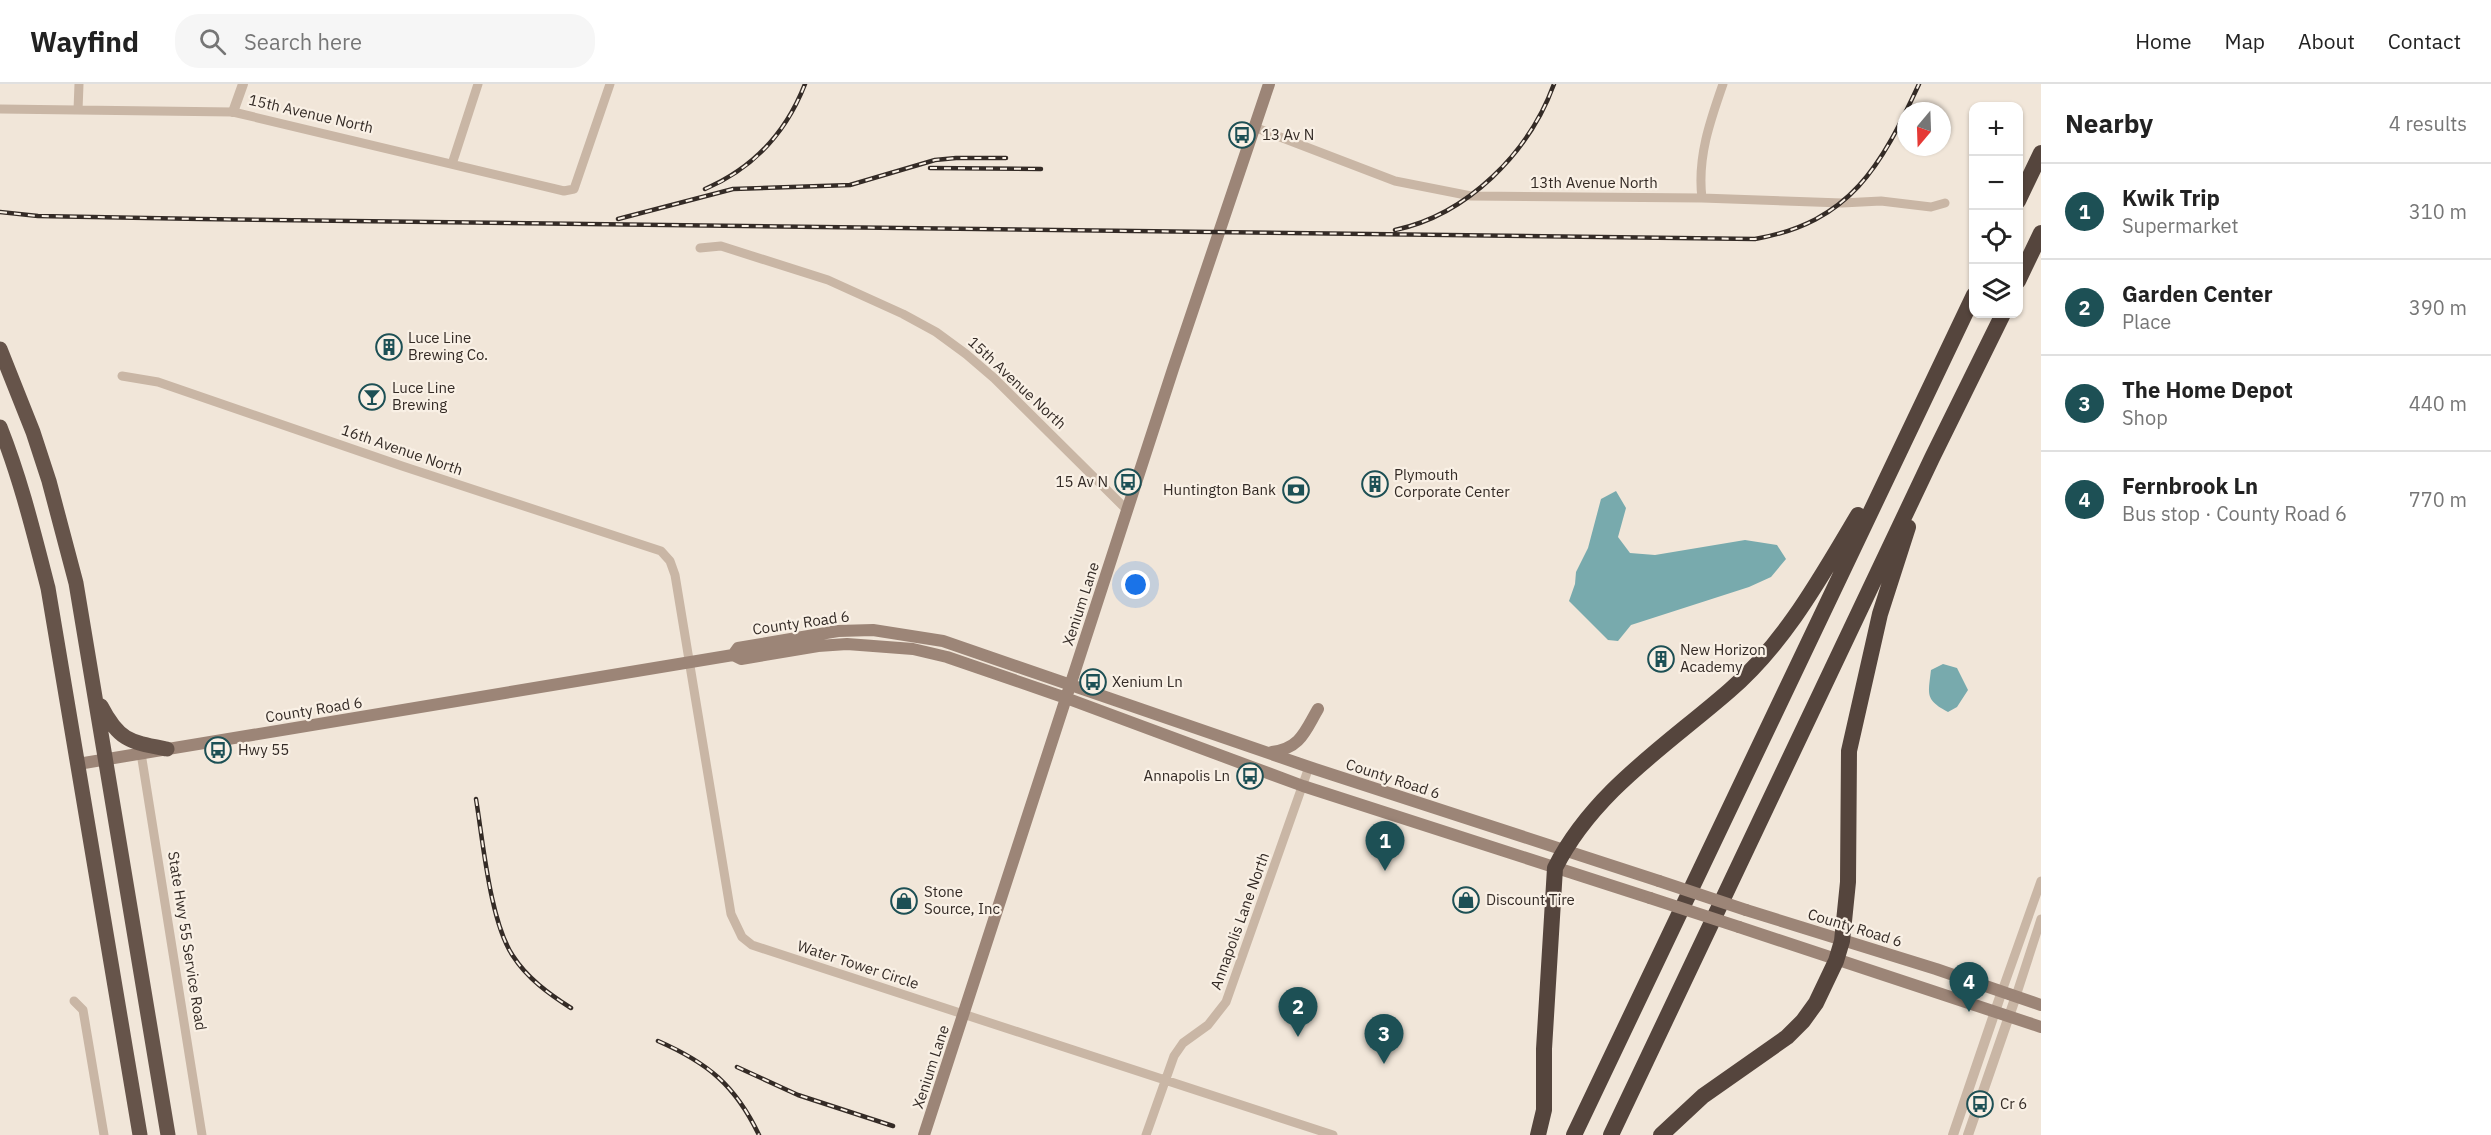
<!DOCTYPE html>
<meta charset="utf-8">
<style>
:root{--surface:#fff;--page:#f6f6f6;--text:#222;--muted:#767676;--line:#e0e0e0;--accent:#1d5055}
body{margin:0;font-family:"IBM Plex Sans",sans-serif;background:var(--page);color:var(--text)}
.controls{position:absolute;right:18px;top:18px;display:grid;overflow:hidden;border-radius:12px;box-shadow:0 2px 4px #0004}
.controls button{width:54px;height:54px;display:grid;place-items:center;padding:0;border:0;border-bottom:2px solid var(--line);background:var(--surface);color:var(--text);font:30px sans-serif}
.compass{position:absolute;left:1897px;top:18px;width:54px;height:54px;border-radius:50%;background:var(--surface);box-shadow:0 2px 4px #0004;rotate:199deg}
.you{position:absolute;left:1136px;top:501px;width:21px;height:21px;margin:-15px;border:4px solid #fff;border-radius:50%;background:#1a73e8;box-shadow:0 0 0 9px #1a73e833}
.badge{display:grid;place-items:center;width:39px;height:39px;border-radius:50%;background:var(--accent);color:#fff;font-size:20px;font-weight:700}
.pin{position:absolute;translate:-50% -50px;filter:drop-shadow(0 2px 3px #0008)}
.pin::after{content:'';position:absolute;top:32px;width:21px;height:18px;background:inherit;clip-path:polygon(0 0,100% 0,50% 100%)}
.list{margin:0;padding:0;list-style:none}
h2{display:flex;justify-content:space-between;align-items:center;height:78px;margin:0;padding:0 24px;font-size:26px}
h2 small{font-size:20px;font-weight:400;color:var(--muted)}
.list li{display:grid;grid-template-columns:39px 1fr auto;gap:18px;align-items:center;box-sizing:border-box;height:96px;padding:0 24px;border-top:2px solid var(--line)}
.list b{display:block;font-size:22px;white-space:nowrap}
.list p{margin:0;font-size:20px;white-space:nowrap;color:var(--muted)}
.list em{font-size:20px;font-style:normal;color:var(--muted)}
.icon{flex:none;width:33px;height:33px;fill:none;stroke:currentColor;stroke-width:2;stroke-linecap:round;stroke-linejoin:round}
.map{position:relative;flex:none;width:2041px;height:1051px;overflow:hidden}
header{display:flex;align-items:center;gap:36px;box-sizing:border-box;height:84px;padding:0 30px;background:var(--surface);border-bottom:2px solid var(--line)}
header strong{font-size:28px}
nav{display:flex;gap:33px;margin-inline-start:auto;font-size:21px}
.search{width:420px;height:54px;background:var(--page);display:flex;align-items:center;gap:15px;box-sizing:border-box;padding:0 21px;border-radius:24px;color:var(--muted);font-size:22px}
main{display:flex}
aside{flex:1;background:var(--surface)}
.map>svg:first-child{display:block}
</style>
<header>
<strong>Wayfind</strong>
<div class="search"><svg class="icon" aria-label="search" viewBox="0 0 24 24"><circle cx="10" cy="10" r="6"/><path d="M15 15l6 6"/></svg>Search here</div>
<nav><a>Home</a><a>Map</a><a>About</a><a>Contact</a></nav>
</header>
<main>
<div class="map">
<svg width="2041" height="1051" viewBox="0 0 2041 1051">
<rect width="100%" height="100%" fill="#f1e6d9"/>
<path fill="#78aaad" d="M1616,407L1626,424L1618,453L1630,469L1655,471L1745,456L1777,461L1786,475L1771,493L1749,503L1631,541L1618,557L1608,556L1569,517L1575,500L1576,488L1588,464L1601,415Z
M1943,580L1957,584L1968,606L1957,623L1948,628C1925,616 1928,611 1931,586Z"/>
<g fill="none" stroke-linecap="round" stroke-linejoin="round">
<path stroke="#c9b6a5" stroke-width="9" d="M0,25L233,28L564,107L574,105L610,0
M78,26L79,0
M1254,43L1395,97L1471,112L1702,114L1842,119L1881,117L1931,123L1945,119
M452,80L478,0
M1702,114C1697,74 1710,37 1723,0
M700,164L721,162L828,196L903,230L936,248L966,270L994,294L1127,426
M122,292L158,298L402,382L661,467L670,477L675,491L731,830L742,853L752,861L1333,1051
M141,669L202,1051
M2002,907L2041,797
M2016,912L2041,835
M74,917L83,926L104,1051
M1146,1051L1174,972L1183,959L1208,941L1226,918L1309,683"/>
<path stroke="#c9b6a5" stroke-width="10" d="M233,28L243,0
M1953,1051L2002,907
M1968,1051L2016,912"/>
<path stroke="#9c8577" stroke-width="12" d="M733,571L738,564L838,547L873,546L943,557L1309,683L1659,797
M1272,668C1301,664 1305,647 1318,625
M78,680L733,571L741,575L818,562L847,560L913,565L947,573L1066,614L1303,702L1650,814
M1746,826L1936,885L2041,921
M1739,843L2041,943
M924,1051L1173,285L1269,0"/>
<path stroke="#66544a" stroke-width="15" d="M0,265L33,348L49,397L76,499L168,1051
M0,343C21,396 34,450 48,504L140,1051
M101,622C119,657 130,658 167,665"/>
<path stroke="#55453d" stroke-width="16" d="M2018,117L2041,69
M2018,197L2041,149
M1538,1051L1544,1026V965L1555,784C1593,708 1667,661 1729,607C1785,559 1821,493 1858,431
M1574,1051L1974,211
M1611,1051L1932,374L2003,230
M1661,1051L1703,1012L1787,953L1803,937L1816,919L1836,877L1842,857L1848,798L1849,667L1880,530L1908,443"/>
<g stroke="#342b26" stroke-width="4.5">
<path id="rail" d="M930,84L1041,85
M705,105C754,84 786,49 805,0
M0,128L38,132L201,135L1755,155C1851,138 1881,82 1919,0
M618,135L733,105L850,101L935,76L956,74H1006
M1395,146C1467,131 1529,69 1554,0
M476,715C483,757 490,838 513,872C527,894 549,910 571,924
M658,957C708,979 735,1001 759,1051
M737,983L798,1011L893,1042"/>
</g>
<use href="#rail" stroke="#f9f0e5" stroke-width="2" stroke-dasharray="7" stroke-linecap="butt"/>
<path stroke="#9c8577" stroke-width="12" d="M1659,797L1746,826
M1650,814L1739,843"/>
</g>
<defs>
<g id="bus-ring" transform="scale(1.35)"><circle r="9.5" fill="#f9f0e5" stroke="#1d5055" stroke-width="1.5"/><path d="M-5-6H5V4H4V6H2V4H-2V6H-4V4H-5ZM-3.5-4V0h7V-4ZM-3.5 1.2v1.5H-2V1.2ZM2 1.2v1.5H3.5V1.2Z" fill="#1d5055"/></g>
<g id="building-ring" transform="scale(1.35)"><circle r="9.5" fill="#f9f0e5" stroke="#1d5055" stroke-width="1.5"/><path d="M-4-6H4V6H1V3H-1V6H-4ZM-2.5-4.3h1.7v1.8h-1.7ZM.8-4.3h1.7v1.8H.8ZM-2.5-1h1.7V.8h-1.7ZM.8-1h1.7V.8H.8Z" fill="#1d5055"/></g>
<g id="bar-ring" transform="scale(1.35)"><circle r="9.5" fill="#f9f0e5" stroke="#1d5055" stroke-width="1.5"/><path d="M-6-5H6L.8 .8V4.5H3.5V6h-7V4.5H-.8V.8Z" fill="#1d5055"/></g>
<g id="bank-ring" transform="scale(1.35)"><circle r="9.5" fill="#f9f0e5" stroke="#1d5055" stroke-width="1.5"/><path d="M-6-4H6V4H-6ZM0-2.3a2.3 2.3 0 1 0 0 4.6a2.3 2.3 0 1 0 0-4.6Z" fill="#1d5055"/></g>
<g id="shop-ring" transform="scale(1.35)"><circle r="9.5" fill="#f9f0e5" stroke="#1d5055" stroke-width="1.5"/><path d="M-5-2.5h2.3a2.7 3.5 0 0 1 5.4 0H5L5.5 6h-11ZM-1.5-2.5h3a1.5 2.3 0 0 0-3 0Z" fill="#1d5055"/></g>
</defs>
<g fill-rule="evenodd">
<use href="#bus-ring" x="1242" y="51"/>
<use href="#building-ring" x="389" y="263"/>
<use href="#bar-ring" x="372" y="313"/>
<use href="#bus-ring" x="1128" y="398"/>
<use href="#building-ring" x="1375" y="400"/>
<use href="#bank-ring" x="1296" y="406"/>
<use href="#building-ring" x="1661" y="575"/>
<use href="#bus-ring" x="1093" y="598"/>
<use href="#bus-ring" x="218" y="666"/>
<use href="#bus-ring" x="1250" y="692"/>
<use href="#shop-ring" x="1466" y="816"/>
<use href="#shop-ring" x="904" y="817"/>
<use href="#bus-ring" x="1980" y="1020"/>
</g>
<g text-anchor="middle" stroke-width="4.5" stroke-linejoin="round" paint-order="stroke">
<g font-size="15" fill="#342b26" stroke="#f9f0e5">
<text transform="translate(311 30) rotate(13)" y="5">15th Avenue North</text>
<text x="1594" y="104">13th Avenue North</text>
<text transform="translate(1017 299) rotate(43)" y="5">15th Avenue North</text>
<text transform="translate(402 366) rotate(19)" y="5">16th Avenue North</text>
<text transform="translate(1081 520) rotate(-72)" y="5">Xenium Lane</text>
<text transform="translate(801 539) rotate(-8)" y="5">County Road 6</text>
<text transform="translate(314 626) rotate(-9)" y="5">County Road 6</text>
<text transform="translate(1393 695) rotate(18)" y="5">County Road 6</text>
<text transform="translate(1240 837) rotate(-70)" y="5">Annapolis Lane North</text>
<text transform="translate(1855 844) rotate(17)" y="5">County Road 6</text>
<text transform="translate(187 857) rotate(81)" y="5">State Hwy 55 Service Road</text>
<text transform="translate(858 881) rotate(18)" y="5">Water Tower Circle</text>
<text transform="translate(931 983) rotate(-72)" y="5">Xenium Lane</text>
</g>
<g font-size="15" fill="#342b26" stroke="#f9f0e5" text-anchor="start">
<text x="1262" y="56">13 Av N</text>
<text x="408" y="259">Luce Line<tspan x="408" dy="17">Brewing Co.</tspan></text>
<text x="392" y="309">Luce Line<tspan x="392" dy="17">Brewing</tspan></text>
<text x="1394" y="396">Plymouth<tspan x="1394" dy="17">Corporate Center</tspan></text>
<text x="1108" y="403" text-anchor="end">15 Av N</text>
<text x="1276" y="411" text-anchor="end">Huntington Bank</text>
<text x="1680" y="571">New Horizon<tspan x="1680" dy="17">Academy</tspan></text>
<text x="1112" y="603">Xenium Ln</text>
<text x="238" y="671">Hwy 55</text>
<text x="1230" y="697" text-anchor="end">Annapolis Ln</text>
<text x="924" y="813">Stone<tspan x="924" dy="17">Source, Inc</tspan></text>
<text x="1486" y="821">Discount Tire</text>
<text x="2000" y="1025">Cr 6</text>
</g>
</g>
</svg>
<div class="controls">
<button>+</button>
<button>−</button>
<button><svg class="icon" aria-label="locate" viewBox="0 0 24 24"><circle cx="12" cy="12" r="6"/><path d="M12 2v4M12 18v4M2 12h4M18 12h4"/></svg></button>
<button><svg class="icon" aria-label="layers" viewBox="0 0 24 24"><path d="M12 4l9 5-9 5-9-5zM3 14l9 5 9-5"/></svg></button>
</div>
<svg class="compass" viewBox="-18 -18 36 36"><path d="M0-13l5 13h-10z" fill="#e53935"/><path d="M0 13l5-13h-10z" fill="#767676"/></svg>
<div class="you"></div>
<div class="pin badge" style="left:1385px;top:787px">1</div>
<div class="pin badge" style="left:1298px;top:953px">2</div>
<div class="pin badge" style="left:1384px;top:980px">3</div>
<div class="pin badge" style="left:1969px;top:928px">4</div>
</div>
<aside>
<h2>Nearby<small>4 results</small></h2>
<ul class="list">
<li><span class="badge">1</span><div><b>Kwik Trip</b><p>Supermarket</p></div><em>310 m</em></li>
<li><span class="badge">2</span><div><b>Garden Center</b><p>Place</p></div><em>390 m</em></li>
<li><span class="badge">3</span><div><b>The Home Depot</b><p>Shop</p></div><em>440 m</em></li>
<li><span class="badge">4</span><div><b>Fernbrook Ln</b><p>Bus stop · County Road 6</p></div><em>770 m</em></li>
</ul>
</aside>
</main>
